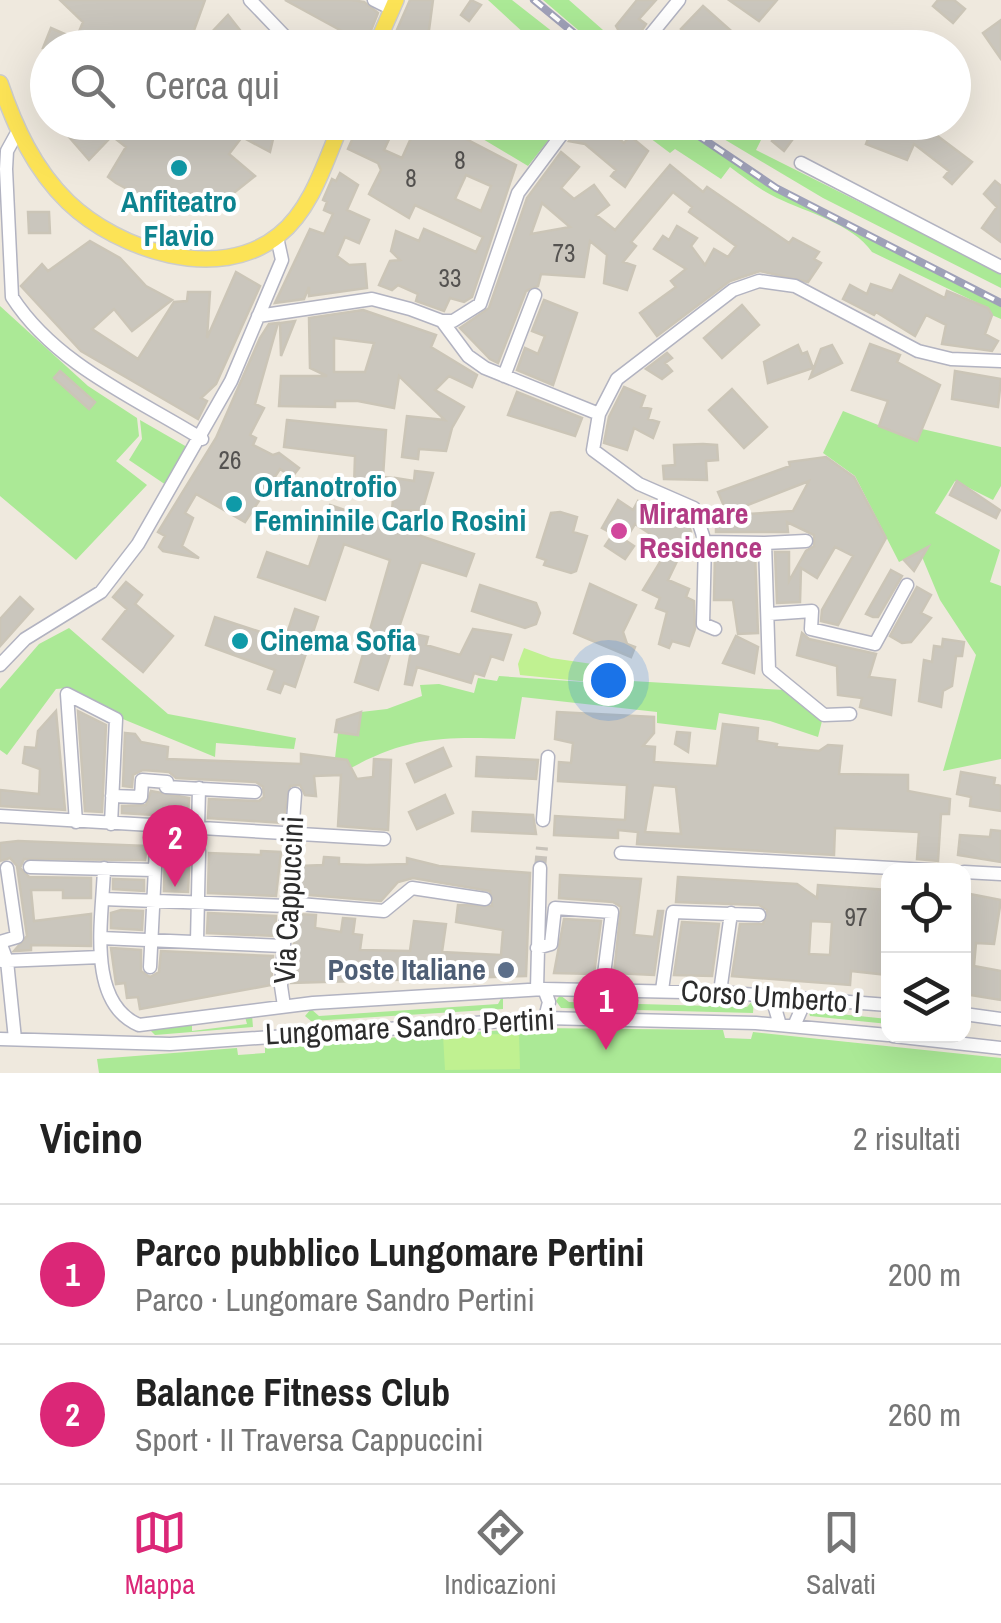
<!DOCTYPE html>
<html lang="it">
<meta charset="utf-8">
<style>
:root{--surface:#fff;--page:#f2f2f2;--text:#222;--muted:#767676;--line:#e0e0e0;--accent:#db2777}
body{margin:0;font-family:"Archivo Narrow",sans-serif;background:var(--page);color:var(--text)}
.controls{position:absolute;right:30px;bottom:30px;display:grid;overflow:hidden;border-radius:20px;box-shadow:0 10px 40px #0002}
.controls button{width:90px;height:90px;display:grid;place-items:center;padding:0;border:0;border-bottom:2px solid var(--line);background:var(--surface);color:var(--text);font:50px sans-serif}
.you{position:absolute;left:608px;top:680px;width:35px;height:35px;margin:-25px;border:8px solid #fff;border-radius:50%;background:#1a73e8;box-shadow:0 0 0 15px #1a73e833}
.badge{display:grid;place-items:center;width:65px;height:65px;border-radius:50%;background:var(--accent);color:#fff;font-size:32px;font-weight:700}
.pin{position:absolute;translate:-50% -82px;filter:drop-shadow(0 2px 5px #0008)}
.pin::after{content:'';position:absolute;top:52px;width:35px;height:30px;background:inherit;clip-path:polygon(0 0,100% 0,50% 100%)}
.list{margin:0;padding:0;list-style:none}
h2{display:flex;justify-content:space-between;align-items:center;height:130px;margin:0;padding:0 40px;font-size:42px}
h2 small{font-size:32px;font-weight:400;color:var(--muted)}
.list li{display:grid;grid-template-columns:65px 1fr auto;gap:30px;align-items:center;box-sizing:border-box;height:140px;padding:0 40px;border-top:2px solid var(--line)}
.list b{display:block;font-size:38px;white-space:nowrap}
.list p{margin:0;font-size:32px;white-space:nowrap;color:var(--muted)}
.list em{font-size:32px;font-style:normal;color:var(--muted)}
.icon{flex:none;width:55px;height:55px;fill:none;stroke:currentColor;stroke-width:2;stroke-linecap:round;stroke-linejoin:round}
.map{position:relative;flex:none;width:1001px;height:1073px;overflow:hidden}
.search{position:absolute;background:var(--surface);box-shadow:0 10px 40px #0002;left:30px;right:30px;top:30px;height:110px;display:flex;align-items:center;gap:25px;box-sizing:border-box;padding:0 35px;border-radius:55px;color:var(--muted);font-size:38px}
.sheet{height:410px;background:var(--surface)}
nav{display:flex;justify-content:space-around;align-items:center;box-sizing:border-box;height:140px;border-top:2px solid var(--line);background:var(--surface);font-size:28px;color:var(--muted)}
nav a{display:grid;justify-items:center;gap:5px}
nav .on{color:var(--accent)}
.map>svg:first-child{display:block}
</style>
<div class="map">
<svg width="1001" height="1073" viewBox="0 0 1001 1073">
<rect width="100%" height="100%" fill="#efe9de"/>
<path fill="#abe996" d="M488,0H512L572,47H539Z
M543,0H569L603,30L600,43L606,47H598Z
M456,123H562L528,166Z
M630,123H674L775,189L1001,306V319L987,313L988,308L872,252C853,224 806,212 777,198C760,190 745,178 730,167L721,179L675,149L670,153Z
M697,123H729L761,140L756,150L1001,273V288L823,198Z
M0,306L88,386L137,418L139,436L116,461L147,485L76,560L0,496Z
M843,411L916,440L922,429L1001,447V486L993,500L955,481L935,513L1000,550L990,582L1001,586V759L943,771L976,655L940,600L920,552L899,562L855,476L823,453Z
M140,420L187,447L166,485L129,460L142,439Z
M69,628L168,714L296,738L294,749L216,743L215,757L118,717L69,688L56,689L7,755L0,750V689L39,644Z
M499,676L599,683L627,694L632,681L785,690L823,717L818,737L770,721L719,713L716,730L657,723V712L522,697L515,739C449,737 411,735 351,768L347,760L335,758L338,733L358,735L361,712L387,709L422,696L420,685L439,684L474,693L478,678L497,681Z
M503,995V1009L311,1021L305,1016L311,1009L319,1016L498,1004Z
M560,995L569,1002L747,1007L754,999L753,1013L561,1008L556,1001Z
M815,1004L820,1012L888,1019V1024L810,1016L807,1007Z
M252,1015L253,1027L155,1035L150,1030L192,1023V1031L247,1024L245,1017Z
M537,1028L723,1030L725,1038L751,1039L753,1032L1001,1058V1073H99L97,1059L237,1048L238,1055L265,1053V1046Z"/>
<path fill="#c0f191" d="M524,648L551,658L613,667L609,684L520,675L518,664Z
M519,1034L520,1069L445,1070L443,1035Z"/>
<path fill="#cac6bd" stroke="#cbc5b7" stroke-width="2.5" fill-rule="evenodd" d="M60,0H205L193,33L208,36L228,15L254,48H160L129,38L99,48H43L51,28L76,39L83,22Z
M285,0H352L364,2L378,13L364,48H343L349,35Z
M410,0H433L427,45L389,48Z
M471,0L481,5L469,21L461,15Z
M637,0H656L639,19L646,24L630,48H612L621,35L616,26Z
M729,0H777L759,21Z
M938,0H954L965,9L953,23L933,6Z
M703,6L738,37L727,48H702L681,29Z
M1001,20V59L983,33Z
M820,34L828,43L824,48H800Z
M56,122H142L181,138L207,132L215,122H277L270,152L242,137L229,154L255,176L230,196L198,206L144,198L116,183L108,177L126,147L112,136L89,160Z
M360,122H397L384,150L402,158L417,125L433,132L437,124L516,165L472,297L464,302L450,298L444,311L416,301L418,294L398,285L392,290L379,285L390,261L400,260L391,251L396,231L419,241L424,229L476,252L483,237L415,205L409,218L369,194L381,170L378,163L348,149ZM466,175L491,186L481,211L455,199Z
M582,122H599L624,143L630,136L648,151L625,187L611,176L616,170L585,144L569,141Z
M787,122L801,128L784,151L772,141Z
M832,122H875L884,127L887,122H919L972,162L952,184L944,177L949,171L914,144L907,160L866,144L868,139Z
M561,152L579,167L561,188L574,199L594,185L609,205L596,215L615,230L670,165L703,192L707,187L789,243L793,238L819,252L814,259L821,263L808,282L760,271L730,281L657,336L640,313L676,287L671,281L686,269L654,249L663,236L669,240L677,226L697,238L691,246L705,265L714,249L728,257L736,246L689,212L692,207L673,192L631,242L636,246L623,262L635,266L627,290L604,283L607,255L590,241L584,277L541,274L538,286L526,291L498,363L490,359L460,328L489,308L527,198ZM542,203L570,227L531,234Z
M340,173L358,185L347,210L369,220L359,243L345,237L337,256L349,265L365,264L367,288L309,296V287L304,299L275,303L310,229L324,234L333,214L324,210L327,202L323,200L332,179L336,181Z
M995,181L1001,186V242L982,228L997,207L984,194Z
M28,212H49L50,233H29Z
M90,241L120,258L146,286L172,300L132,331L114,309L92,329L138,359L174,302L187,301L188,292H210L207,338L236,272L260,286L216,384L201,398L207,401L198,419L81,351L21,286L42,264L48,271Z
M900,275L945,298L947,291L988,308L992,315L985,334L998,341L992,351L942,344L946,325L926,315L915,336L876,312L874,315L843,299L850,285L867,294L871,284L892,291Z
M544,300L577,313L553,385L517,370L525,348L538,354L545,336L532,331Z
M742,305L759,325L722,358L704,338Z
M363,310L436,335L431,347L477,375L472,387L449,376L435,390L464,407L452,428L446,451L419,449L418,459L402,457L407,416L445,420L399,376L394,408L358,401H335V407L279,406L281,376H327L310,368L309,318ZM334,338L374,343L365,372H334Z
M295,321L281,356L280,323Z
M278,323L255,404L264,408L250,435L256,438L253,445L273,455L279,453L299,468L292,477L280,469L245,522L196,494L185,513L193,518L182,546L199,558L163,551L159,547L165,536L158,532L216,438L260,338L269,324Z
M870,344L900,355L897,362L940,385L917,441L879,426L888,401L852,390Z
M798,345L802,354L807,352L813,368L768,383L764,362Z
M832,345L842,363L810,378L821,349Z
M667,353L672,358L665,363L672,371L662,379L646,369Z
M60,371L95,402L89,409L54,378Z
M955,371L1001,379L998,407L952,399Z
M624,387L645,396L641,407L651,409L648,419L659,422L653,438L634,428L627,450L604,443L609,417Z
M732,389L767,427L744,448L709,410Z
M517,392L582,418L575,436L508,415Z
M287,420L386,430L383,477L392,478L379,491L354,488L355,456L284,447Z
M703,444L717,445L718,460L706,461L707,480L664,479L663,466L675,465L674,445Z
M826,457L854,477L886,538L838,625L821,621L822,610L853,556L835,547L817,578L801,568L800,602L777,603L775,552H789V581L806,551L814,546V535L787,522L788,532H716V516L793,511L809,481L727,513L718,492L790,466L789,462Z
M415,471L433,473L422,511L392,510L395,478L414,481Z
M957,481L1000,510L996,518L950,495Z
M618,500L633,510L638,501L652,510L655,504L684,523L687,519L691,532L668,580L689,589L686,597L694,601L695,629L689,646L672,641L669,648L659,644L667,612L656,608L660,598L643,590L665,554L647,542L652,535L635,524L625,540L634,546L625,559L605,546L613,534L602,528Z
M330,505L474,554L466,576L421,562L378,690L355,682L390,560L344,544L325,600L258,577L267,552L309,567Z
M560,512L577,517L573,532L587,536L576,571L571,573L544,565L546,560L537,557L551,513Z
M928,547L914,571L904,560Z
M715,552L755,553L758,633L738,634L733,600H714Z
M891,570L902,576L878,617H873L866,614Z
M126,582L142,595L135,604L173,636L143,672L103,639L127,609L113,597Z
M590,584L636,605L623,632L627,644L635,647L631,657L574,633Z
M480,585L536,603L540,613L536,624L525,628L472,611Z
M917,587L931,595L921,613L931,618L911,642L902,643L890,636Z
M20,597L33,609L0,646V619Z
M295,609L318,617L295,687L284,683L280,693L268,689L275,670L206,645L215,617L285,640Z
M473,629L511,635L503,660L491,656L484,676L474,673L471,683L417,667L412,685L405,684L414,634L428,637L426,645L460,655Z
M802,633L809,639L876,654L869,677L895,680L891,715L860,707L862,698L838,695L837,666L797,655Z
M736,636L758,647L754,673L723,663Z
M943,639L964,642L962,656H956L952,686L943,691L941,707L919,701L924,660L932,662L934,646L942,647Z
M56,711L65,810L0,806V790L39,794L40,769L23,763L25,747L36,748L38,731Z
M78,711L106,725L102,812L85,811Z
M361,712L358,735L335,732L337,720Z
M557,712L654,717V733L643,746L655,747L654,762L717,766L723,724L758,728L757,741L777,744L776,747L819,751L828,745L842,746L839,774L908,775V791L950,799L949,814H941L938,861L917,859L919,832L835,828L834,855L637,844L638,832L618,830V838L554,835L555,816L625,820L627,785L558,781L559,762L571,763L573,743L555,739ZM653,785L676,787L681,834L645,832Z
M677,732L690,733L688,752L675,744Z
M125,733L135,734L141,742L168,747L167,759L301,764V754L347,760L357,779L373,777L374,759L391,760L388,830L338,826L341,775L314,776L316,796L305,795L300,785L290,786L283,823L208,818L209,799L259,801L264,797L263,787L256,782L176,778L169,772L143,770L133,775L132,787L123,786Z
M443,748L451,766L415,782L407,764Z
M477,757L538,760L536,779L476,776Z
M961,772L995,778L994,784L1001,786V811L970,806L971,797L957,794Z
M151,791L189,798L188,817L122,813V806L146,805Z
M445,795L453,813L417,829L409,812Z
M473,812L533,815L536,834L472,831Z
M991,830L1001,831V862L958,855L960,835L990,837Z
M18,841L147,846L145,860L24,859L20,868L29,877L91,878V898H63V890H31L34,921L91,914V946L31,945V950L14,951L27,936L17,866L10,858L0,861V843Z
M165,846L190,847L188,892L164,891Z
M261,851L281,852L276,896L208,893L209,853L261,855Z
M324,857L339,858V864L367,865L407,864V858L439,866L530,873L526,976L291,983L296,914L316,915L315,928L341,932L343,918L355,919L353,934L362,935L360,950L410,951L414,921L446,924L442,952L501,955L503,930L456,922L458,905L492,906L490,891L413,878L398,882L381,901L298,894L300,866L323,865Z
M560,875L641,879L634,935L654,937L658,911H663L654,975L614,973L621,907L613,902L559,898Z
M678,877L797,884L817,898L818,885L888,890V975L851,971L850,985L732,976L740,924H763L767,910L759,905L676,902ZM811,921L832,922L830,955L809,954Z
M113,879L144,880V891L113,889Z
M965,893L1001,900L994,944L976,943L974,966L1001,971V1000L964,994V928H968L970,908H965Z
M121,910L143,911L142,930L111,928V913Z
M208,913L276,916L275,936L207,933Z
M564,919L601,921L594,974L554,973Z
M682,922L719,924L712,976L674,975Z
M111,948L141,950V971L150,977L159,972L161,951L273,956L271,985L140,1009L138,997L127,998L125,983L116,984Z"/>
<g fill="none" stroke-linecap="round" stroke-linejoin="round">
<path stroke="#c8c3ba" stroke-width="12" stroke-dasharray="12 6" stroke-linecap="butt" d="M540,868L542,847"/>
<g stroke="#b2b3c1" stroke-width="15">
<path id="minor" d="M250,0L296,48
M374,0L392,9
M640,48L679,0
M18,131L7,151L6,169L12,297C56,365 136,398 202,439
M801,163L1001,267
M258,316L372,299L410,309L442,321L468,356L485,368L599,414L617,379L733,290L759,281L795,286L918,351L951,359L1001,361
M442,321H453L480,304L518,193L571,122
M504,376L535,295
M599,414L593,450L639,484L694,508L705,542L703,624L715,629
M705,542L765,543L769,670L824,715L850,714
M765,543L806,541
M769,614L812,611L811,629L875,644L907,585
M0,665L25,639L101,592L138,544L231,381L282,260L277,237
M112,796L141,797L142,780L167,782L166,787L255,792
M0,816L384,839
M543,820L548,757
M76,822L67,694L116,719L111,824
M198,829L199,788
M621,853L945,871
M30,867L155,870
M7,868L17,937L0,942L7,961L15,1039
M104,868C103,915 85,1002 139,1025L313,1003L544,989L731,993L888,1005
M964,872L1001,874
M103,899L287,906
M287,903L384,911L412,888L485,899
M101,938L284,946
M197,942L199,851
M537,948L551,944L555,908L612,912L602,990
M2,961L101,957
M150,967L156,849
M537,989L540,868
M544,989L549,1002L545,1018
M662,990L673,912L759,915
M720,992L731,913
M284,1006L281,986L295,794
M964,1014L1001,1019
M780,1025L775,1008L780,996
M794,1026L801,1010L797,997
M893,1036L1001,1048
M0,1039L170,1044L545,1018L756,1023L888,1035"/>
</g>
<g stroke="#ccc" stroke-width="18">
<path id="major" d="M375,48L396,0
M0,83C15,127 34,169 68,202C118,250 219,284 279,235C312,209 326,160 342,122"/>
</g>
<use href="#minor" stroke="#fff" stroke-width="12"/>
<use href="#major" stroke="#fce356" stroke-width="15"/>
<g stroke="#9fa1b8" stroke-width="8">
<path id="rail" d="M534,0L592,48
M678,122L776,188L1001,303"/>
</g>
<use href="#rail" stroke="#fff" stroke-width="4" stroke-dasharray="11" stroke-linecap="butt"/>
</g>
<g fill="#0f9aa8" stroke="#fff" stroke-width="4">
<circle cx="179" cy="168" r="10"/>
<circle cx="234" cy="504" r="10"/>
<circle cx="240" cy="641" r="10"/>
</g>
<circle fill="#d1479c" stroke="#fff" stroke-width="4" cx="619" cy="531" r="10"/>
<circle fill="#5c6f8a" stroke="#fff" stroke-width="4" cx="506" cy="970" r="10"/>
<g text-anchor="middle" stroke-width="8" stroke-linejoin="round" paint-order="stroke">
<g font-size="25" fill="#545250">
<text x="460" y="169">8</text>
<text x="411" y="187">8</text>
<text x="564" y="262">73</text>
<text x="450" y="287">33</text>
<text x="230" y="469">26</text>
<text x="856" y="926">97</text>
</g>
<g font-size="30" font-weight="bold" fill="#0d838f" stroke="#fff" text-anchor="start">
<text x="179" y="212" text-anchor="middle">Anfiteatro<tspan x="179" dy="34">Flavio</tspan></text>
<text x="254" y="497">Orfanotrofio<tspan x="254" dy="34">Femininile Carlo Rosini</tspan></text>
<text x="260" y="651">Cinema Sofia</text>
</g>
<g font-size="30" font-weight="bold" fill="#b23c85" stroke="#fff" text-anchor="start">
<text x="639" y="524">Miramare<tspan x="639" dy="34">Residence</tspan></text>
</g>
<g font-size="30" fill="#2c2c2c" stroke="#fff">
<text transform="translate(289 900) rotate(-87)" y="10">Via Cappuccini</text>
<text transform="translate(771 997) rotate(4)" y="10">Corso Umberto I</text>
<text transform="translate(410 1027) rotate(-3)" y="10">Lungomare Sandro Pertini</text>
</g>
<g font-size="30" font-weight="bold" fill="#4e5e75" stroke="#fff" text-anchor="end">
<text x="486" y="980">Poste Italiane</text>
</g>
</g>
</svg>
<div class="controls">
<button><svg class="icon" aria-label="locate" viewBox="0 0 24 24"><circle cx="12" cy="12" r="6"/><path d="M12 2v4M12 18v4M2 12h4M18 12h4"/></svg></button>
<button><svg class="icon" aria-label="layers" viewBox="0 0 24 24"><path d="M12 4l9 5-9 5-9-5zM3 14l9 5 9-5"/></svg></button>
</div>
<div class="you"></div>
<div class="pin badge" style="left:606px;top:1050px">1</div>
<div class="pin badge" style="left:175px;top:887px">2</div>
<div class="search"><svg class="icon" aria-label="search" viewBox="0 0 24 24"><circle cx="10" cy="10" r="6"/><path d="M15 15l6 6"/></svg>Cerca qui</div>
</div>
<section class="sheet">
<h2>Vicino<small>2 risultati</small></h2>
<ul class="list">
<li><span class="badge">1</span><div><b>Parco pubblico Lungomare Pertini</b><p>Parco · Lungomare Sandro Pertini</p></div><em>200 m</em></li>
<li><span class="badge">2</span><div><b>Balance Fitness Club</b><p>Sport · II Traversa Cappuccini</p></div><em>260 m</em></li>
</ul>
</section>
<nav>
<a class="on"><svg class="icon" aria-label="map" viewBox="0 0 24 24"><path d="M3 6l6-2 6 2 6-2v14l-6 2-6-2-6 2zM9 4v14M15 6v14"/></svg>Mappa</a>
<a><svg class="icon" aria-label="directions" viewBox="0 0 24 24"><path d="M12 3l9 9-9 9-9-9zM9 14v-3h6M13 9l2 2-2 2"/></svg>Indicazioni</a>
<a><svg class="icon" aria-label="saved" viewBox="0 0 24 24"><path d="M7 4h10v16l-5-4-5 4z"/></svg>Salvati</a>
</nav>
